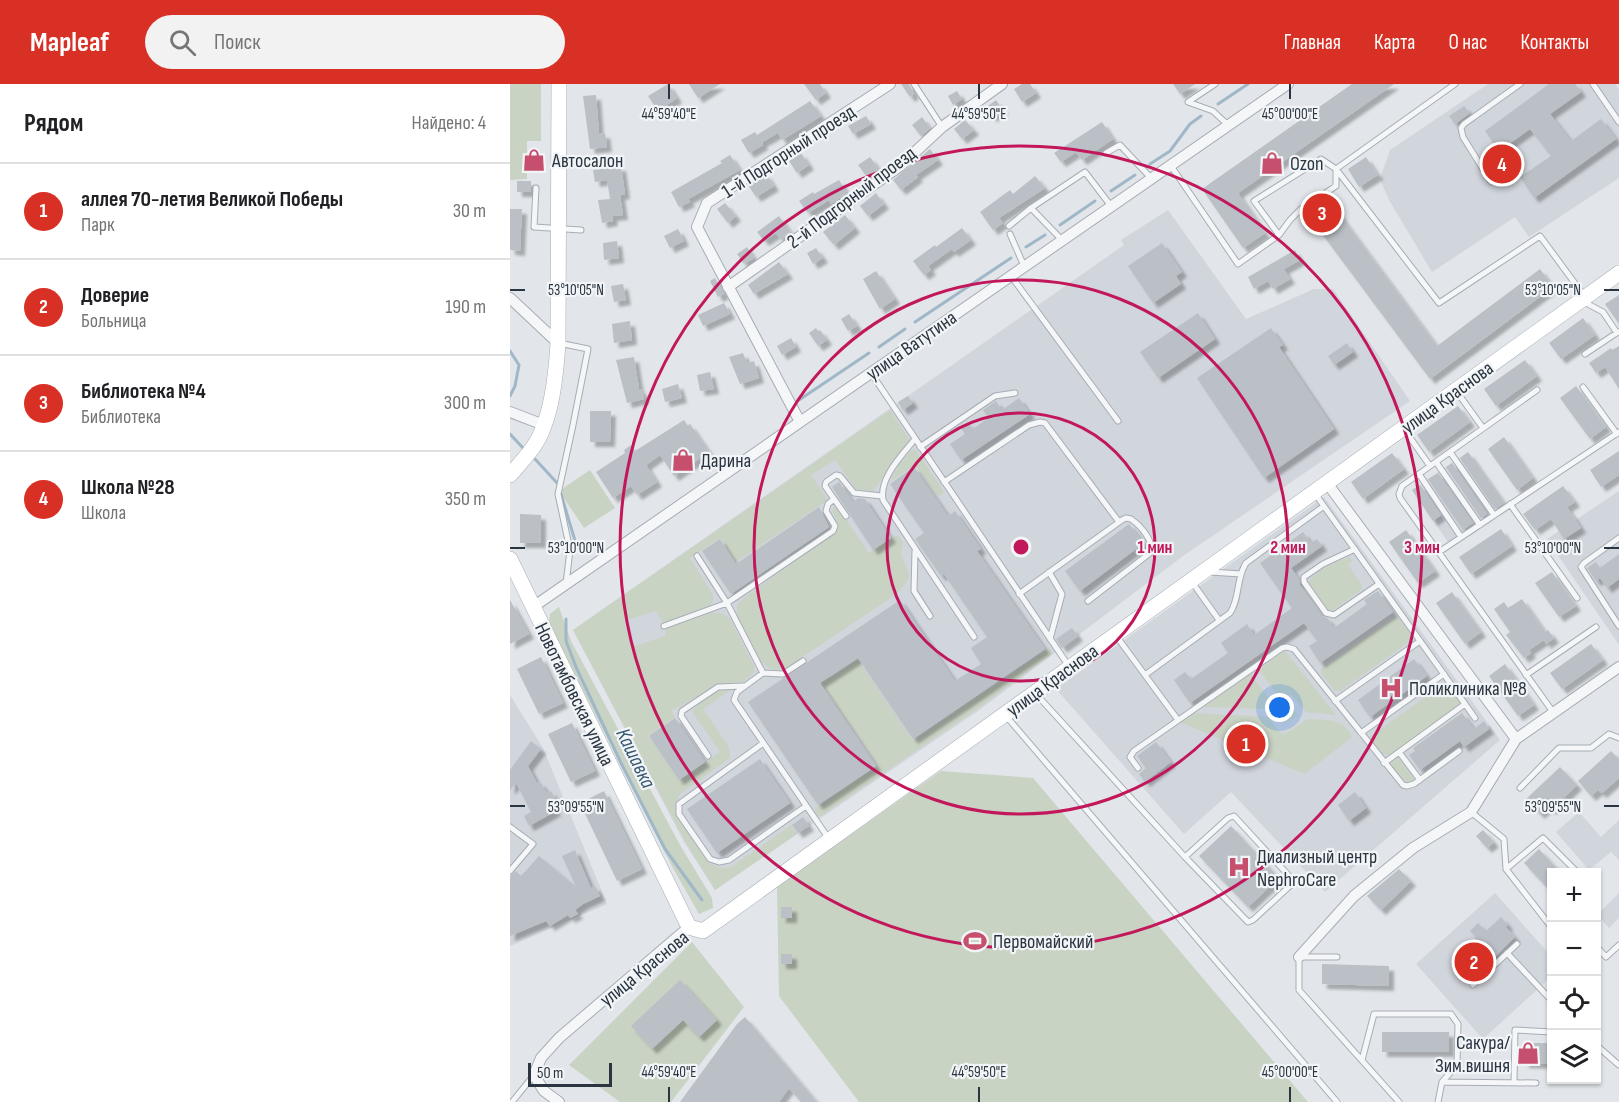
<!DOCTYPE html>
<html lang="ru">
<meta charset="utf-8">
<style>
:root{--surface:#fff;--page:#f2f2f2;--text:#202124;--muted:#757577;--line:#e0e0e0;--accent:#d93025}
body{margin:0;font-family:"Sofia Sans Condensed",sans-serif;background:var(--page);color:var(--text)}
.controls{position:absolute;right:18px;bottom:18px;display:grid;overflow:hidden;border-radius:0px;box-shadow:0 2px 4px #0004}
.controls button{width:54px;height:54px;display:grid;place-items:center;padding:0;border:0;border-bottom:2px solid var(--line);background:var(--surface);color:var(--text);font:30px sans-serif}
.scale{position:absolute;left:18px;bottom:15px;width:84px;box-sizing:border-box;padding-left:6px;border:3px solid #2b3541;border-top:0;font-size:16px;line-height:21px;white-space:nowrap;color:#2b3541;-webkit-text-stroke:4px #f2f5f7;paint-order:stroke}
.you{position:absolute;left:770px;top:624px;width:21px;height:21px;margin:-15px;border:4px solid #fff;border-radius:50%;background:#1a73e8;box-shadow:0 0 0 9px #1a73e833}
.badge{display:grid;place-items:center;width:39px;height:39px;border-radius:50%;background:var(--accent);color:#fff;font-size:20px;font-weight:700}
.pin{position:absolute;translate:-50% -50%;border:3px solid #fff;box-shadow:0 2px 6px #0006}
.list{margin:0;padding:0;list-style:none}
h2{display:flex;justify-content:space-between;align-items:center;height:78px;margin:0;padding:0 24px;font-size:26px}
h2 small{font-size:20px;font-weight:400;color:var(--muted)}
.list li{display:grid;grid-template-columns:39px 1fr auto;gap:18px;align-items:center;box-sizing:border-box;height:96px;padding:0 24px;border-top:2px solid var(--line)}
.list b{display:block;font-size:22px;white-space:nowrap}
.list p{margin:0;font-size:20px;white-space:nowrap;color:var(--muted)}
.list em{font-size:20px;font-style:normal;color:var(--muted)}
.icon{flex:none;width:33px;height:33px;fill:none;stroke:currentColor;stroke-width:2;stroke-linecap:round;stroke-linejoin:round}
.map{position:relative;flex:none;width:1109px;height:1018px;overflow:hidden}
header{display:flex;align-items:center;gap:36px;box-sizing:border-box;height:84px;padding:0 30px;background:var(--accent);color:#fff}
header strong{font-size:28px}
nav{display:flex;gap:33px;margin-inline-start:auto;font-size:21px}
.search{width:420px;height:54px;background:var(--page);display:flex;align-items:center;gap:15px;box-sizing:border-box;padding:0 21px;border-radius:33px;color:var(--muted);font-size:22px}
main{display:flex}
aside{flex:1;background:var(--surface)}
.map>svg:first-child{display:block}
</style>
<header>
<strong>Mapleaf</strong>
<div class="search"><svg class="icon" aria-label="search" viewBox="0 0 24 24"><circle cx="10" cy="10" r="6"/><path d="M15 15l6 6"/></svg>Поиск</div>
<nav><a>Главная</a><a>Карта</a><a>О нас</a><a>Контакты</a></nav>
</header>
<main>
<aside>
<h2>Рядом<small>Найдено: 4</small></h2>
<ul class="list">
<li><span class="badge">1</span><div><b>аллея 70-летия Великой Победы</b><p>Парк</p></div><em>30 m</em></li>
<li><span class="badge">2</span><div><b>Доверие</b><p>Больница</p></div><em>190 m</em></li>
<li><span class="badge">3</span><div><b>Библиотека №4</b><p>Библиотека</p></div><em>300 m</em></li>
<li><span class="badge">4</span><div><b>Школа №28</b><p>Школа</p></div><em>350 m</em></li>
</ul>
</aside>
<div class="map">
<svg width="1109" height="1018" viewBox="0 0 1109 1018">
<defs>
<filter id="shadow"><feDropShadow dx="5" dy="5" stdDeviation="1.5" flood-color="#0004"/></filter>
</defs>
<rect width="100%" height="100%" fill="#e2e6ea"/>
<path fill="#d1d5dc" d="M978,0H1105L1109,5V94L1019,153L1005,133L922,188L879,116L870,95L880,66Z
M658,126L736,235L804,205H823L900,317L673,472L468,627L205,806L174,758L63,546L614,161L611,156Z
M958,368L994,419L938,458L902,406Z
M1109,407V561L1037,455Z
M814,413L990,656L815,808L721,708L674,750L546,605Z
M0,611L33,664L97,820L0,862Z
M1069,728L1091,753L1109,736V776L1101,768L1079,786L1046,748Z
M985,809L1041,872V893L973,955L906,880Z
M1109,809V834L1099,844L1087,831Z"/>
<path fill="#c9d3c4" d="M0,0H31V57H17V95L0,96Z
M380,326L400,357L363,407L346,405L325,376L301,391L318,416L226,478L210,454L180,474L203,511V517L199,522L155,538L152,537L146,527L116,536L114,538L121,560L125,562L155,552L156,545L201,529H212L221,536L244,582V589L234,597L204,601L190,611L161,627L165,633L138,652L169,697L210,668L183,629V625L207,607L221,606L193,625L219,663L220,674L170,710L165,721L167,731L199,779L211,784L221,783L281,741L287,750L205,806L175,757L63,546Z
M402,366H406L433,406L434,409L430,412L426,411L405,381L383,396L381,395L390,378Z
M80,386L105,424L74,444L49,407Z
M326,421L359,469L385,452H389L393,459L391,469C398,492 407,490 385,511L276,584C266,588 256,584 250,575L227,532V521L235,513L326,449L328,440L322,427Z
M839,473L843,477L838,481L852,501V505L822,527L817,526L798,497L815,483Z
M49,523L61,557L170,761L202,814L203,824L189,830L164,786L39,539L40,530Z
M887,532L902,552V556L830,607H825L811,589V585Z
M538,565H541L542,570L466,626L311,732H308L305,727L306,724L368,682L308,594L316,589L320,594L348,576L403,657Z
M773,567L776,568L826,631L796,628L782,611L769,613L749,586Z
M740,590L762,618V621L758,625L694,623Z
M935,599H938L951,618L950,620L880,671L872,670L861,656V652Z
M779,619L788,631L774,640L766,628Z
M683,629L758,633L771,649L775,650L798,635C816,636 834,634 842,653L805,682L722,649L804,682L795,690L670,638Z
M888,673L905,696L900,698H896L880,680Z
M431,687L523,694L798,1018H349L269,912L267,803Z
M182,858L234,923L161,1018H110L59,981Z"/>
<g fill="none" stroke-linecap="round" stroke-linejoin="round">
<path stroke="#a0b7c8" stroke-width="3" d="M708,20L738,0
M640,80L660,67L680,40L691,32
M601,107L625,91
M550,141L585,117
M516,163L535,151
M405,238L501,174
M369,263L395,245
M0,267L9,281L5,302L0,312
M289,316L359,269
M0,350L14,365
M25,375L48,400L66,460
M56,535V557L66,583L111,679L155,765L192,816"/>
</g>
<path fill="#bac0c6" filter="url(#shadow)" d="M158,0L167,14L148,27L138,12Z
M179,0H210L188,14Z
M294,0H310L316,9L306,16Z
M391,0H399L404,10L400,13Z
M512,0H520L526,9L512,18L504,5Z
M663,0H685L670,10Z
M842,0H884L728,109L755,149L733,164L692,105Z
M1039,0H1065L1071,8L1040,30L1061,57L1091,35L1106,55L1024,114L1010,93L1041,72L1020,45L989,67L975,47Z
M447,7L452,15L443,21L438,12Z
M86,11L89,50L95,49L97,63L80,65L73,12Z
M486,16L493,26L482,33L475,24Z
M300,17L311,32L272,56L268,49L252,58L253,61L239,69L231,56L245,48L247,51Z
M954,22L960,29L945,40L939,32Z
M356,32L361,40L343,50L338,42Z
M412,33L420,44L411,52L402,41Z
M455,36L464,46L452,55L444,45Z
M592,38L603,55L572,76L566,68L551,78L544,69Z
M420,65L428,76L406,91L408,93L391,106L383,96Z
M291,69L299,81L287,89L279,77Z
M220,71L230,86L178,115L180,118L169,123L161,108L212,79L210,77Z
M360,73L369,85L357,93L348,81Z
M856,73L868,91L849,103L838,85Z
M111,82L115,110L110,111L113,131L102,132L103,137L92,139L88,116L100,115L97,96L85,98L83,86Z
M256,90L264,102L246,113L238,101Z
M525,92L535,104L489,134L493,139L483,146L470,128L500,106L503,110Z
M329,96L337,109L321,120L319,116L298,129L289,117L303,108L304,110Z
M7,97H21V108H7Z
M366,109L374,120L358,132L350,122Z
M819,116L927,262L1030,185L1043,203L920,295L798,131Z
M215,119L226,132L218,139L207,125Z
M0,125H12L10,167L0,166Z
M335,131L345,144L324,161L313,148Z
M269,132L281,149L271,156L266,149L254,157L247,148Z
M452,144L461,156L444,168L442,165L418,182L421,186L414,191L403,177L425,161L426,163Z
M168,145L174,157L160,164L154,152Z
M107,157L109,174L94,176L93,159Z
M652,159L672,188L666,192L671,200L643,219L618,182Z
M237,163L244,174L234,180L227,170Z
M306,164L313,174L303,180L297,169Z
M785,166L790,176L774,185L780,195L763,205L758,197L744,205L738,193Z
M269,178L278,190L244,210L238,201Z
M366,187L385,215L370,225L353,195Z
M205,194L214,210L208,213L200,197Z
M113,200L116,216L104,218L101,202Z
M1109,211V240L1095,220Z
M214,219L220,230L193,242L188,231Z
M688,229L705,255L648,294L630,268Z
M339,230L347,242L338,247L331,235Z
M1073,234L1085,251L1051,275L1039,259Z
M120,237L122,256L104,259L102,240Z
M306,244L308,247L310,246L317,256L308,262L299,249Z
M761,244L773,261L769,263L824,345L754,394L687,294Z
M281,254L286,263L272,271L267,262Z
M837,259L843,268L824,281L818,272Z
M1109,262V305L1095,283L1086,289L1079,279L1101,264L1102,266Z
M233,269L237,279L244,277L249,294L230,300L219,273Z
M124,273L129,305H131L134,315L117,319L106,276Z
M1015,276L1027,292L986,322L974,305Z
M200,288L204,305L190,307L187,291Z
M168,300L172,314L155,318L152,305Z
M1066,302L1096,343L1080,355L1050,314Z
M398,312L403,319L393,326L388,318Z
M509,314L520,330L451,376L440,360L455,350L450,343L458,338L463,345L478,334L473,326L486,317L492,326Z
M948,322L960,338L919,368L907,351Z
M80,327H101L100,358H80Z
M174,336L178,342L180,340L199,368L164,392L150,371L136,381L147,398L127,411L121,402L103,414L86,388L115,369L114,366L121,361L125,367Z
M994,353L1023,394L1007,406L978,365Z
M1109,367V391L1091,403L1080,386Z
M958,368L994,419L985,425L950,374Z
M882,369L894,385L853,415L841,398Z
M942,379L977,430L971,434L936,383Z
M404,383L438,432L445,427L471,465L467,467L535,565L403,655L348,574L310,599L366,682L308,721L238,618L390,516L445,597L471,580L461,564L477,553L434,490L431,492L405,455L414,449L380,400Z
M928,389L963,439L953,446L918,395Z
M329,398L343,418L348,414L355,415L381,454L363,466L322,403Z
M910,401L931,431L923,437L902,406Z
M1053,402L1065,418L1057,423L1071,444L1054,455L1041,435L1025,446L1013,430Z
M309,423L319,443L221,510L192,467L210,455L226,480Z
M10,430L31,431V459H10Z
M619,440L634,459L570,507L555,487Z
M991,445L1002,462L961,490L949,473Z
M896,446L925,487L908,499L879,458Z
M793,448L801,459L807,455L812,462L781,484L789,495L790,501L812,532L817,534L824,544L857,520L854,516L868,507L883,528L810,579L799,562L807,557L794,539L680,619L664,596L675,588L681,595L718,569L711,559L737,540L744,551L782,524L750,479Z
M1109,470V495L1097,504L1090,494L1086,497L1077,484L1086,478L1090,484Z
M1042,488L1066,522L1049,533L1025,499Z
M942,508L971,548L955,560L926,519Z
M1012,515L1035,548L1038,546L1044,554L1036,560L1034,556L1019,566L1021,569L1014,574L996,551L1000,548L984,525L994,518L998,524Z
M0,516L19,550L0,560Z
M562,544L568,552L552,564L546,555Z
M1081,560L1093,576L1052,605L1040,589Z
M31,573L53,619L29,630L7,585Z
M904,575L917,592L860,633L848,616Z
M995,580L1024,621L1008,632L979,592Z
M952,629L964,645L974,637L979,645L954,663L950,657L910,686L899,671L905,667L903,664Z
M165,634L195,678L169,696L139,652Z
M62,639L85,687L61,698L38,650Z
M21,657L31,665L18,682L27,699L30,698L37,709L41,707L46,716L41,718L46,727L19,742L14,732L21,728L6,699L0,706V686Z
M646,658L661,678L635,698L629,690L636,684L627,672Z
M1101,667L1109,675V694L1092,709L1088,706L1081,712L1068,697Z
M250,675L280,719L207,769L177,725Z
M1050,683L1067,701L1041,726L1038,722L1030,730L1016,715Z
M94,707L132,785L107,797L70,719Z
M845,708L856,724L839,737L828,721Z
M293,733L299,742L288,749L282,741Z
M721,742L769,794L738,823L689,772Z
M973,746L984,758L977,764L966,752Z
M1029,765L1051,789H1041V808L1014,779Z
M65,766L81,804L85,802L90,812L73,820L65,826L68,830L60,834L58,831L40,842L36,837L0,852V792L6,787L11,792L29,772L66,803L52,772Z
M889,785L901,797L871,826L857,812Z
M271,823H282V834H271Z
M991,833L998,841L996,843L1005,853L963,894L949,879L971,858L960,847L968,839L976,847Z
M271,870H282V880H271Z
M812,880L879,882V902L812,900Z
M170,896L207,936L189,953L173,936L142,965L121,942Z
M235,933L307,1018H291L279,1004L269,1018H170L227,940Z
M872,948H939V968H872Z
M1015,959H1041V980L1014,979Z"/>
<g fill="none" stroke-linecap="round" stroke-linejoin="round">
<g stroke="#a7adb4" stroke-width="7">
<path id="lane" d="M404,0L432,43
M705,0L678,18L703,27L718,41
M945,0L826,85L929,219L1030,152L1075,213
M1083,0L1109,38
M596,69L610,61L641,94
M661,82L728,180L769,151L780,136L791,125L826,102V85L811,75L744,117L769,151
M981,98L953,53L951,44L954,40L1010,0
M26,104L24,143L71,146
M521,124L552,156
M499,142L521,124L575,88L601,122
M500,150L514,182
M501,192L608,337
M1074,218L1093,228L1107,249
M49,259L78,265L63,341L48,410L60,466L56,500
M1075,270L1108,248
M361,289L558,581
M1073,303L1107,350
M1027,306L892,402L889,410L890,414L1043,628
M947,308L973,344
M894,345L920,382
M405,355C392,371 369,394 373,416L464,553
M410,363L485,312L505,309
M940,368L984,431
M926,378L970,441
M909,390L951,453
M434,398L519,341L530,338L535,339L609,438
M806,411L965,634
M1000,420L1067,514
M336,432L315,402L316,398L326,391L330,392L344,409L372,412
M1109,454L1074,479L1071,483L1109,542
M845,465L813,480L794,493V498L816,529L824,531L869,500
M405,467L404,507L420,532
M929,468L1109,348
M187,472L217,519L253,589
M539,488L552,510L540,555
M700,488L731,490
M682,498L709,536
M509,510L612,436L616,434L621,435C631,442 645,458 640,469L578,517
M154,542L217,519L323,447L325,442L316,427L318,420L324,415
M607,553L668,636
M293,577L273,590L253,589L227,608L224,616L319,755
M635,591L720,529C730,515 726,494 736,479L814,422
M1016,591L1086,543
M526,610L675,773L718,734L724,732L781,794L782,800L743,836L738,838L675,773
M825,617L910,557
M496,632L827,1018
M851,649L934,590
M252,660L169,720V730L200,775L209,778L219,776L296,722
M889,668L910,696
M198,672L171,632L172,627L208,603L233,602
M874,679L955,620
M628,684L620,673L624,667L772,564L777,563L784,565L893,701L897,702L904,700L949,667
M1010,704L1049,664H1081L1099,650L1109,654
M961,728L994,755L996,785L1042,844
M0,743L23,760L0,787
M996,785L1033,754L1067,788
M1086,862L1096,873L1109,861
M997,869L1042,917
M827,873H789V906L889,1018
M963,901L1007,860
M1086,961L1109,981
M852,976L864,930H941L948,940L947,981L932,998
M1004,998L1005,946L1042,948
M2,1018L24,991
M928,1018L932,998L1026,999"/>
</g>
<g stroke="#a7adb4" stroke-width="12">
<path id="street" d="M218,203L390,82L432,43L492,0
M0,214L48,259
M0,328L34,341
M290,338L187,143L197,119L380,0
M817,399L1006,655
M23,523L778,0
M789,873L844,812L903,764L961,728L1006,655L1109,583
M49,1018L34,1007L24,991L31,974L49,954L179,843"/>
</g>
<g stroke="#a7adb4" stroke-width="16">
<path id="secondary" d="M0,391C8,382 17,372 24,362C42,335 46,290 48,259L49,0
M0,475L179,843L193,847L1109,189"/>
</g>
<use href="#lane" stroke="#f5f6f8" stroke-width="5"/>
<use href="#street" stroke="#f5f6f8" stroke-width="10"/>
<use href="#secondary" stroke="#fff" stroke-width="15"/>
</g>
<path fill="none" stroke="#2b3541" stroke-width="2" d="M159,0V15M469,0V15M780,0V15M0,206H15M1094,206H1109M0,464H15M1094,464H1109M0,722H15M1094,722H1109M159,1003V1018M469,1003V1018M780,1003V1018"/>
<g fill="none" stroke="#c2185b" stroke-width="3">
<circle cx="511" cy="463" r="134"/>
<circle cx="511" cy="463" r="267"/>
<circle cx="511" cy="463" r="401"/>
</g>
<defs>
<g id="shop-bare" transform="scale(1.8)"><path d="M-5-2.5h2.3a2.7 3.5 0 0 1 5.4 0H5L5.5 6h-11ZM-1.5-2.5h3a1.5 2.3 0 0 0-3 0Z" fill="#c74f6e" stroke="#f2f5f7" stroke-width="2.5" paint-order="stroke"/></g>
<g id="hospital-bare" transform="scale(1.8)"><path d="M-5-5h3v3.5h4V-5h3V5h-3V1.5h-4V5h-3Z" fill="#c74f6e" stroke="#f2f5f7" stroke-width="2.5" paint-order="stroke"/></g>
<g id="stadium-bare" transform="scale(1.8)"><path d="M0-5a6.5 5 0 1 0 0 10a6.5 5 0 1 0 0-10ZM-3.5-1.8h7v3.6h-7Z" fill="#c74f6e" stroke="#f2f5f7" stroke-width="2.5" paint-order="stroke"/></g>
</defs>
<g fill-rule="evenodd">
<use href="#shop-bare" x="24" y="76"/>
<use href="#shop-bare" x="762" y="79"/>
<use href="#shop-bare" x="173" y="376"/>
<use href="#hospital-bare" x="881" y="604"/>
<use href="#hospital-bare" x="729" y="783"/>
<use href="#stadium-bare" x="465" y="857"/>
<use href="#shop-bare" x="1018" y="969"/>
</g>
<g text-anchor="middle" stroke-width="4.5" stroke-linejoin="round" paint-order="stroke">
<g font-size="20" fill="#2b3541" stroke="#f2f5f7">
<text transform="translate(278 67) rotate(-33)" y="7">1-й Подгорный проезд</text>
<text transform="translate(341 113) rotate(-37)" y="7">2-й Подгорный проезд</text>
<text transform="translate(401 261) rotate(-35)" y="7">улица Ватутина</text>
<text transform="translate(937 313) rotate(-36)" y="7">улица Краснова</text>
<text transform="translate(542 596) rotate(-36)" y="7">улица Краснова</text>
<text transform="translate(65 610) rotate(64)" y="7">Новотамбовская улица</text>
<text transform="translate(134 884) rotate(-39)" y="7">улица Краснова</text>
</g>
<g font-size="20" fill="#2b3541" stroke="#f2f5f7" text-anchor="start">
<text x="42" y="83">Автосалон</text>
<text x="780" y="86">Ozon</text>
<text x="191" y="383">Дарина</text>
<text x="899" y="611">Поликлиника №8</text>
<text x="747" y="779">Диализный центр<tspan x="747" dy="23">NephroCare</tspan></text>
<text x="483" y="864">Первомайский</text>
<text x="1000" y="965" text-anchor="end">Сакура/<tspan x="1000" dy="23">Зим.вишня</tspan></text>
</g>
<g font-size="21" font-style="italic" fill="#375873" stroke="#f2f5f7">
<text transform="translate(126 674) rotate(64)" y="7">Кашавка</text>
</g>
</g>
<g font-size="15" text-anchor="middle" fill="#2b3541" stroke="#f2f5f7" stroke-width="4.5" stroke-linejoin="round" paint-order="stroke">
<text x="159" y="35">44°59'40"E</text>
<text x="469" y="35">44°59'50"E</text>
<text x="780" y="35">45°00'00"E</text>
<text x="66" y="211">53°10'05"N</text>
<text x="1043" y="211">53°10'05"N</text>
<text x="66" y="469">53°10'00"N</text>
<text x="1043" y="469">53°10'00"N</text>
<text x="66" y="728">53°09'55"N</text>
<text x="1043" y="728">53°09'55"N</text>
<text x="159" y="993">44°59'40"E</text>
<text x="469" y="993">44°59'50"E</text>
<text x="780" y="993">45°00'00"E</text>
</g>
<circle cx="511" cy="463" r="9" fill="#c2185b" stroke="#f2f5f7" stroke-width="3"/>
<g font-size="18" text-anchor="middle" font-weight="bold" fill="#c2185b" stroke="#f2f5f7" stroke-width="4.5" stroke-linejoin="round" paint-order="stroke">
<text x="645" y="469">1 мин</text>
<text x="778" y="469">2 мин</text>
<text x="912" y="469">3 мин</text>
</g>
</svg>
<div class="controls">
<button>+</button>
<button>−</button>
<button><svg class="icon" aria-label="locate" viewBox="0 0 24 24"><circle cx="12" cy="12" r="6"/><path d="M12 2v4M12 18v4M2 12h4M18 12h4"/></svg></button>
<button><svg class="icon" aria-label="layers" viewBox="0 0 24 24"><path d="M12 4l9 5-9 5-9-5zM3 14l9 5 9-5"/></svg></button>
</div>
<div class="scale">50 m</div>
<div class="you"></div>
<div class="pin badge" style="left:736px;top:660px">1</div>
<div class="pin badge" style="left:964px;top:878px">2</div>
<div class="pin badge" style="left:812px;top:129px">3</div>
<div class="pin badge" style="left:992px;top:80px">4</div>
</div>
</main>
